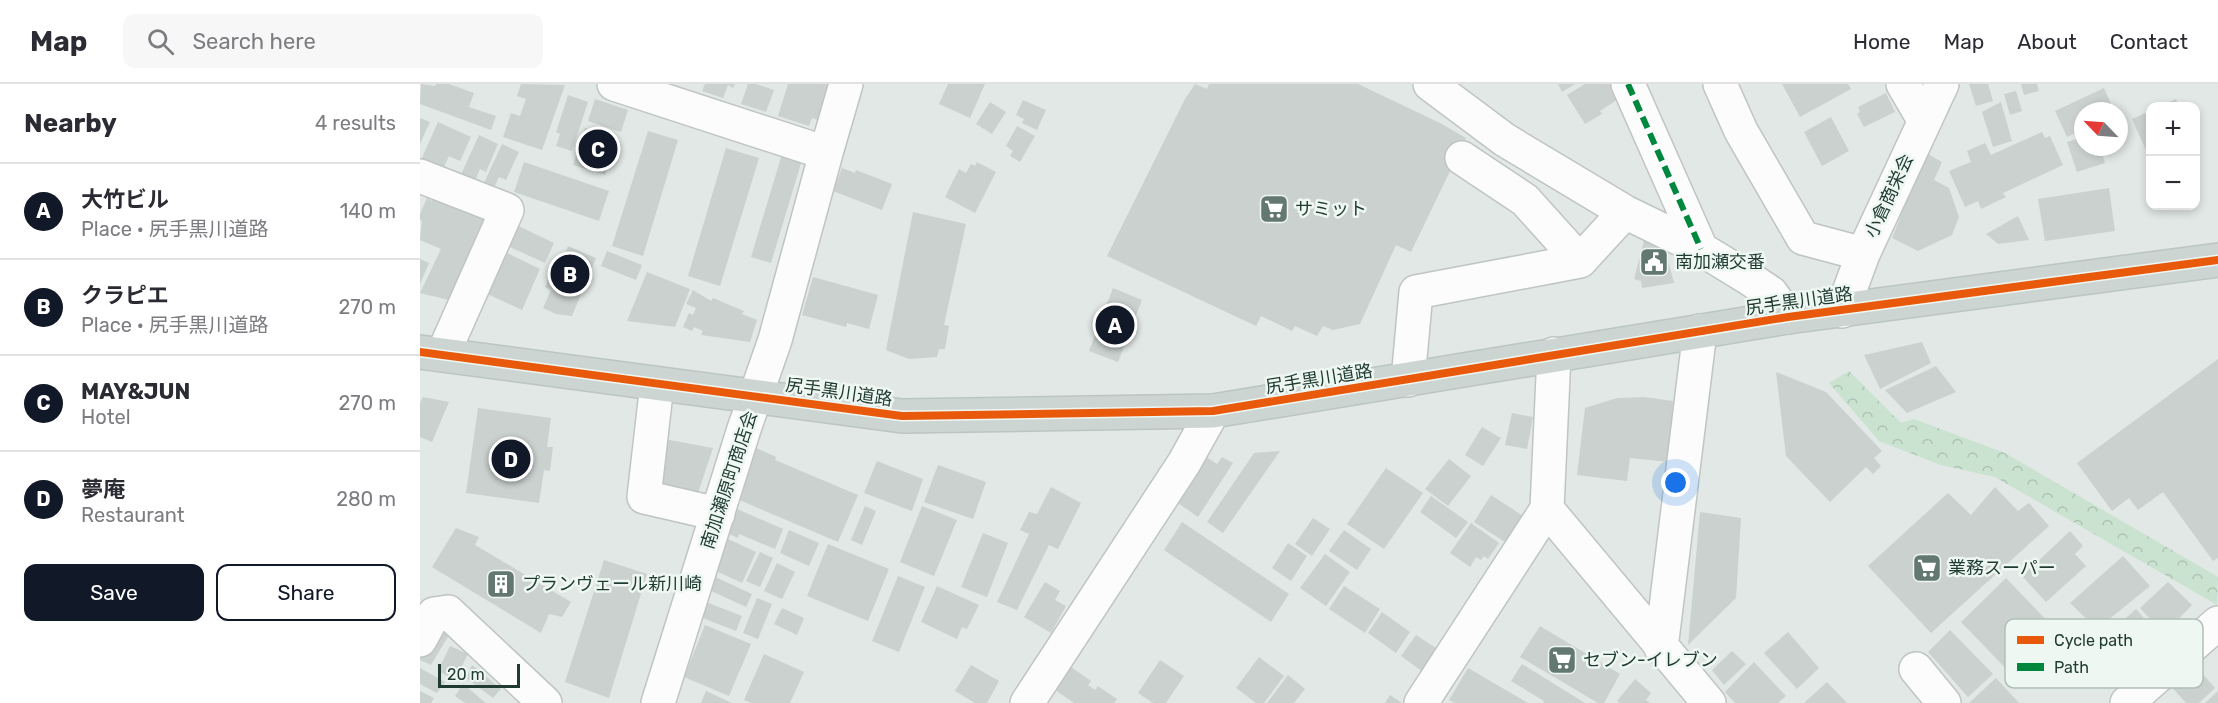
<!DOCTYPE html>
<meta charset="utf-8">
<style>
:root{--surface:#fff;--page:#f7f7f7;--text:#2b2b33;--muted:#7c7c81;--line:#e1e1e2;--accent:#111827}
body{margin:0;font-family:Rubik,"Noto Sans JP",sans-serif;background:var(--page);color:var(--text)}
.controls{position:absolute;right:18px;top:18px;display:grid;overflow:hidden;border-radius:12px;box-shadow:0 3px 9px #0003}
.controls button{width:54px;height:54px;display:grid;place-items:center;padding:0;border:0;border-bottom:2px solid var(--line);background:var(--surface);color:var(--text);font:30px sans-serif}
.compass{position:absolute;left:1654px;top:18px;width:54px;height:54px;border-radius:50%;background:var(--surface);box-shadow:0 3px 9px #0003;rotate:295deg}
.scale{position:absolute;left:18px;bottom:15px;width:82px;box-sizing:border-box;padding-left:6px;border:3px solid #1f3b32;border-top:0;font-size:16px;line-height:21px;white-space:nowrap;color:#1f3b32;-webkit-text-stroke:4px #eff7f3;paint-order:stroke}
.you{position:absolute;left:1256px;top:399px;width:21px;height:21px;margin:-15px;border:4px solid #fff;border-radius:50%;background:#1a73e8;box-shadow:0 0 0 9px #1a73e833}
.badge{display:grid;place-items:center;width:39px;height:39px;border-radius:50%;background:var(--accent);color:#fff;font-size:20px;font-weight:700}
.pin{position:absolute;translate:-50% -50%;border:3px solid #fff;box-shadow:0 2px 6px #0006}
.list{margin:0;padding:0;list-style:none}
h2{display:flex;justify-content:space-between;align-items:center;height:78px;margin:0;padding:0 24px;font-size:26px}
h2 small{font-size:20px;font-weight:400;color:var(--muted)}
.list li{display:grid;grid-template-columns:39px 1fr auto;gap:18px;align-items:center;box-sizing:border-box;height:96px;padding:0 24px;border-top:2px solid var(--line)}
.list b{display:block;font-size:22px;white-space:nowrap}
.list p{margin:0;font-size:20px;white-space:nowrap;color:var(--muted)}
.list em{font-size:20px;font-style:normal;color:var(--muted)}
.actions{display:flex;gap:12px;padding:18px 24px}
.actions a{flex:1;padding:14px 0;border:2px solid var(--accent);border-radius:12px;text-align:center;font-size:21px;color:var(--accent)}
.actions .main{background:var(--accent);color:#fff}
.icon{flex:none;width:33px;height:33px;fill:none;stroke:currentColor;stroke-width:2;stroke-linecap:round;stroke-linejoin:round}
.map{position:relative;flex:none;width:1798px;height:619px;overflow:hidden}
header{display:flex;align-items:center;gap:36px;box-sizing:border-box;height:84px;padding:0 30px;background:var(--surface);border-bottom:2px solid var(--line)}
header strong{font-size:28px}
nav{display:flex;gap:33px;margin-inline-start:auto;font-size:21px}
.search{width:420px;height:54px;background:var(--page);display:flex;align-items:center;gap:15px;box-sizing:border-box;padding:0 21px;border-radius:12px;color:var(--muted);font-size:22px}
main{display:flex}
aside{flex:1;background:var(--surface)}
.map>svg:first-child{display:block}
</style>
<header>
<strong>Map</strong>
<div class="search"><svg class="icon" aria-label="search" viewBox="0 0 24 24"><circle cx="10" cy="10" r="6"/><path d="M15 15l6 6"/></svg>Search here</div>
<nav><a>Home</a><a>Map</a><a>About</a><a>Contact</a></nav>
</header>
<main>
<aside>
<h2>Nearby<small>4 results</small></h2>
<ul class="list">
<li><span class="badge">A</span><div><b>大竹ビル</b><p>Place · 尻手黒川道路</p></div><em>140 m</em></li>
<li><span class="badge">B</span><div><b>クラピエ</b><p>Place · 尻手黒川道路</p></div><em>270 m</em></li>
<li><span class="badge">C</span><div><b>MAY&amp;JUN</b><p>Hotel</p></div><em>270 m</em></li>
<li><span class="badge">D</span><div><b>夢庵</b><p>Restaurant</p></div><em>280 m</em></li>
</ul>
<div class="actions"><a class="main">Save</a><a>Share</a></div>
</aside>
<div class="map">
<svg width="1798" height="619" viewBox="0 0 1798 619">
<defs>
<pattern id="forest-crowns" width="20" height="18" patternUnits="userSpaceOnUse" patternTransform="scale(1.5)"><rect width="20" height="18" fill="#cae2d0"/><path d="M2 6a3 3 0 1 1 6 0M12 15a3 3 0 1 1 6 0" fill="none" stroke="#adc3b3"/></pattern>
</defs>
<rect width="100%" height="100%" fill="#e2e8e5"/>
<path fill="url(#forest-crowns)" d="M1429,287L1481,339L1494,335L1585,369L1798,493L1797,521L1575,393L1521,381L1459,357L1409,299Z"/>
<path fill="#cad1ce" d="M1,0L15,2L16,0H29L54,9L49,23L76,32L71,46L0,20Z
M101,0L145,1L122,66L83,53L91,29L100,32L106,15L97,12Z
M285,0H315L313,4L308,1L303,14L282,7Z
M328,0H336L354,6L346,28L321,20Z
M368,0H409L398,36L392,34L389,42L358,32Z
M528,0H565L550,34L519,20Z
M775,0L787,5L789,0H938L1020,39L1046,54L991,168L976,161L940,240L913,246L903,242L897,252L875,242L872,247L841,232L836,242L687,172L765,15Z
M1138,0H1155L1142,8Z
M1165,0H1195L1203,12L1180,27L1182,30L1165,40L1147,11Z
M1362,0H1428L1431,5L1380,33Z
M1549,0H1568L1573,17L1556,22Z
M1601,0H1617L1619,7L1604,11Z
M1684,4L1694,27H1663V45L1647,53L1635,27Z
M1596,7L1602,27L1590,31L1584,10Z
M1466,9L1475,28L1444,43L1437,30L1440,28L1438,23Z
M148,11L168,18L152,67L136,62L140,50L136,48Z
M175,15L208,26L201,48L168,37Z
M1756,15L1759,22H1740Z
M603,16L626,26L617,46L602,39L604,35L596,31Z
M570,18L586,28L572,50L556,40Z
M1581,18L1592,57L1573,63L1562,28Z
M1730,27V75L1712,35Z
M1411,33L1429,67L1402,82L1384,48Z
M0,34L10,38L0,60Z
M18,38L51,53L40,77L29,72L23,85L1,76Z
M597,42L615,52L600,78L590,72L593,67L586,62Z
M165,44L197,55L185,91L153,81Z
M228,47L258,56L223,172L192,162Z
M1622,48L1625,54L1630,52L1643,81L1583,109L1586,113L1561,125L1558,117L1545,123L1529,87L1551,78L1547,67L1565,59L1571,71Z
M59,51L78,60L66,88L60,85L54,99L40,93Z
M1663,53V63H1680L1685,79L1657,88L1647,58Z
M82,60L99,68L86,96L79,93L73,106L63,101Z
M306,64L339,74L300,202L268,192Z
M1506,69L1522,78L1514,96L1529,104L1539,133L1532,151L1498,167L1472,154Z
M362,70L382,76L351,179L331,173Z
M104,78L189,107L179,137L94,108Z
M557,78L576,88L555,129L525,113L539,85L546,89L551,80L555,82Z
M422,84L435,89L436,86L472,100L462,126L413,107Z
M1689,104L1695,147L1625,157L1618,115Z
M15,111L70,136L33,217L0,209L21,165L0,156L2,137L0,136V130L7,114L12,117Z
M493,128L546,140L524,241L529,242L525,265H519L517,273L489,275L466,266Z
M1598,132L1609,156L1578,160L1566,150Z
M90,138L134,159L125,179L81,159Z
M1225,153L1244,161L1254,199L1222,204L1221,197L1214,195Z
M148,162L176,174L152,232L136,230L123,224L131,206L125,203L137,175L142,177Z
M81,166L120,185L102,226L61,207Z
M187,167L222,181L216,196L181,182Z
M0,175L9,179L0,200Z
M227,188L270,205L255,243L207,237Z
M393,193L458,211L449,245L427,239L426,243L382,231Z
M693,204L722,216L698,278L669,267Z
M273,206L291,217L293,214L324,227L322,230L337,236L330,258L281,251L283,247L274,243L272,247L263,243L269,229L273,231L276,224L266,220Z
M1502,258L1511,279L1460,305L1444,271Z
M1798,275V474L1793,477L1743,408L1718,426L1709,414L1692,427L1657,379Z
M1516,282L1536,308L1487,329L1465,306Z
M1356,288L1406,308L1462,367L1454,374L1461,382L1453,390L1446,383L1410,418L1366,372Z
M3,313L29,318L12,358L0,353V319Z
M1224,313L1253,317L1249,378L1210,374L1207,397L1157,391L1165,324L1197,314Z
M58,324L131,334L127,363H133L130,387L124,386L119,419L46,409Z
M1092,329L1113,333L1107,365L1085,361Z
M1062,343L1081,354L1063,382L1045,371Z
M244,355L293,364L275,418L239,408Z
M332,362L356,373L355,376L438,411L418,458L317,415Z
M860,367L803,449L787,438L834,369Z
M785,372L797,380L802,373L813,379L778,433L755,417Z
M1029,375L1051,392L1028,422L1005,405Z
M457,377L503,395L492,427L444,409Z
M518,381L566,398L553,435L504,418Z
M966,384L1003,409L964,465L927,440Z
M631,403L661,419L638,465L629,461L597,526L577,518L609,450L600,446L609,428L617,430Z
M1575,403L1598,427L1609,419L1629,442L1511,549L1448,482L1528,409L1551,431Z
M1071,411L1108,435L1091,462L1054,438Z
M1011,412L1048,438L1036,454L1000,428Z
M445,422L456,427L442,461L431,456Z
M502,422L537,436L514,492L480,478Z
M317,425L363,445L355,465L319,450L318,454L309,450L311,446L309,445Z
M1280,428L1321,434L1316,514L1268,561Z
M893,434L910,445L892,472L875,460Z
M762,438L869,510L851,538L744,466Z
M1051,439L1079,459L1068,475L1064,472L1061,476L1056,473L1050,483L1030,469Z
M36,444L59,453L55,461L151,518L142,533L129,530L121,549L12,483Z
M369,446L399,459L389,482L360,469Z
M924,446L951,465L937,486L909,467Z
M1650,447L1663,462L1655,470L1666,482L1626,518L1602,492Z
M563,449L588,459L567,513L541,503Z
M308,455L336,468L322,499L294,486Z
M868,459L887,472L871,497L852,484Z
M408,460L469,485L448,537L387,512Z
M340,468L353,474L340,503L326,497Z
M905,470L930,488L906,522L880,504Z
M1703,472L1730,502L1677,545L1650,519Z
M184,476L227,490L189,614L145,598Z
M357,479L375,488L362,515L344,507Z
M293,492L332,510L326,523L287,505Z
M478,492L505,503L479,568L452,557Z
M1586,494L1631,541L1622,550L1631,560L1613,576L1604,565L1593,573L1606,585L1595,594L1541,538Z
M625,498L640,507L635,516L646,522L631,549L604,533Z
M1748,498L1772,521L1744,550L1720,524Z
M517,502L559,521L547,545L542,543L537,555L501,538Z
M924,502L960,525L945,549L909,525Z
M337,514L352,520L338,555L323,549Z
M286,518L322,532L316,547L280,533Z
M362,524L384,534L377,551L354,540Z
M1716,525L1742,555L1715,577L1688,550Z
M962,528L990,548L976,569L948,549Z
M285,541L331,560L309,612L264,593Z
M1120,542L1200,590L1184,619H1178L1100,573Z
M15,543L29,551L11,581L0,576V573Z
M1530,546L1573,590L1548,613L1508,568Z
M1368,548L1399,584L1377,605L1344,569Z
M996,551L1019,566L1003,588L981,572Z
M30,562L48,570L35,596L18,587Z
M1312,567L1326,580L1304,601L1292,586Z
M344,570L384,588L370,619H332L324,616Z
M839,573L864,592L844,619H836L816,604Z
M740,576L764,592L746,619H733L718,609Z
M1334,578L1366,612L1358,619H1315L1305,608Z
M1772,578L1795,604L1779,619H1766L1748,599Z
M1102,580L1165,619H1123L1124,617L1091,597Z
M52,581L81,605L73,614L46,594Z
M551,581L579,597L567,619H555L535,607Z
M651,583L671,597L668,601L675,606L678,602L697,615L694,619H654L635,606Z
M0,584L25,598L17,609L0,600Z
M1048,584L1108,619H1035L1029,616Z
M868,591L885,605L874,619H847Z
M1576,594L1599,619H1549Z
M1215,595L1231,609L1226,616L1230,619H1200L1197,617Z
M1407,598L1427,619H1384Z
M43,600L66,619H45L35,612Z
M0,607L14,614L11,619H0Z
M286,607L312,619H281Z
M1798,607V619H1785Z
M970,611L982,619H965Z"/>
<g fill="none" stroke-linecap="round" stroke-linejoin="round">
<g stroke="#bfc5c2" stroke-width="36">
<path id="minor" d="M194,0L406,69
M1010,0L1085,56L1205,128L1281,165L1330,195L1351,209L1368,233
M1208,0L1281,165
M1300,0L1321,47L1383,154L1443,170
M1483,0L1504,36
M1042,74L1105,116L1160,177
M0,92L87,126L23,270
M1422,227L1443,170L1522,0
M988,296L996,208L1160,177L1205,128
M237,300L224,413L298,430
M1127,425L1289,619
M0,556L14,530L28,528L125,619
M1241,564L1280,247
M1496,585L1524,619
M238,619L324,345L355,256L406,69L426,0
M607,619L764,379L793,327
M1001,619L1127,425L1134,270
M1707,619L1798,539"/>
</g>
<g stroke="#bbc5c1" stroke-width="36">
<path id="major" d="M0,268L482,332L793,327L1368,233L1798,176"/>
</g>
<use href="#minor" stroke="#fbfcfb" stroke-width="33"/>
<use href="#major" stroke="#ccd5d2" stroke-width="33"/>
<path stroke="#00873e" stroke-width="6" stroke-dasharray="12 6" stroke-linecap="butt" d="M1208,0L1281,165"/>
<g stroke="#eff7f3" stroke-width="11">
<path id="cycleway" d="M0,268L482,332L793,327L1368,233L1798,176"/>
</g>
<use href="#cycleway" stroke="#e8590c" stroke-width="8"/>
</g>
<defs>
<g id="supermarket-square" transform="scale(1.5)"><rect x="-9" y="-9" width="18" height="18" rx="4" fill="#637871" stroke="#eff7f3"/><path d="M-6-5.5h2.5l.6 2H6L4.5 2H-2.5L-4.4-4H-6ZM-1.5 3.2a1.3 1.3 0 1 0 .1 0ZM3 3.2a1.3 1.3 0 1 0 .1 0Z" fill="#fff"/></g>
<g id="civic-square" transform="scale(1.5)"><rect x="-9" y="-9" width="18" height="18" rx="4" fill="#637871" stroke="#eff7f3"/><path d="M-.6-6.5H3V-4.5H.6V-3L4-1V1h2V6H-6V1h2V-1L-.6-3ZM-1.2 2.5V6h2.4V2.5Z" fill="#fff"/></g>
<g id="building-square" transform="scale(1.5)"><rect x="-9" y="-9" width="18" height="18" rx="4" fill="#637871" stroke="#eff7f3"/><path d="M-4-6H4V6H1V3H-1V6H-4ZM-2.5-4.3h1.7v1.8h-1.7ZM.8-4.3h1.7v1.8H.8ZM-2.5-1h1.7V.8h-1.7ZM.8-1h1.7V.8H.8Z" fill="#fff"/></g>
</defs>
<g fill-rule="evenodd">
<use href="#supermarket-square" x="854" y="125"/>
<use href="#civic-square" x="1234" y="178"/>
<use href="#supermarket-square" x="1507" y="484"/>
<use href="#building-square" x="81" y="500"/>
<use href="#supermarket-square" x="1142" y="576"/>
</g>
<g text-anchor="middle" stroke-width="5" stroke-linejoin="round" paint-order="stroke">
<g font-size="18" fill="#1f3b32" stroke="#eff7f3">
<text transform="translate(1469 112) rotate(-65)" y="6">小倉商栄会</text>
<text transform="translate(1379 217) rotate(-8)" y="6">尻手黒川道路</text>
<text transform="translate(899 295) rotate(-9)" y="6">尻手黒川道路</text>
<text transform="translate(419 308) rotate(8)" y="6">尻手黒川道路</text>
<text transform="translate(309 396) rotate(-72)" y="6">南加瀬原町商店会</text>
</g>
<g font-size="18" fill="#1f3b32" stroke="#eff7f3" text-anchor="start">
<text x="875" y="131">サミット</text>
<text x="1255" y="184">南加瀬交番</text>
<text x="1528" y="490">業務スーパー</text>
<text x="102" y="506">プランヴェール新川崎</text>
<text x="1163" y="582">セブン-イレブン</text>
</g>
</g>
<rect x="1585" y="535" width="198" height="69" rx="9" fill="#eff7f3" stroke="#b1bfb9" stroke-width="1.5"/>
<rect x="1597" y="552" width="27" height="8" fill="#e8590c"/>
<rect x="1597" y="579" width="27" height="8" fill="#00873e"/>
<g font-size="16" fill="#1f3b32">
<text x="1634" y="562">Cycle path</text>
<text x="1634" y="589">Path</text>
</g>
</svg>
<div class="controls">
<button>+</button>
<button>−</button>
</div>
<svg class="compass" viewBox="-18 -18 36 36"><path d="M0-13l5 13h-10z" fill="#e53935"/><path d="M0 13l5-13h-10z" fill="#7c7c81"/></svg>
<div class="scale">20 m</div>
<div class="you"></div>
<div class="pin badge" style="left:695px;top:241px">A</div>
<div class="pin badge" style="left:150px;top:190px">B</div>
<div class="pin badge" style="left:178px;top:65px">C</div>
<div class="pin badge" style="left:91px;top:375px">D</div>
</div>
</main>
